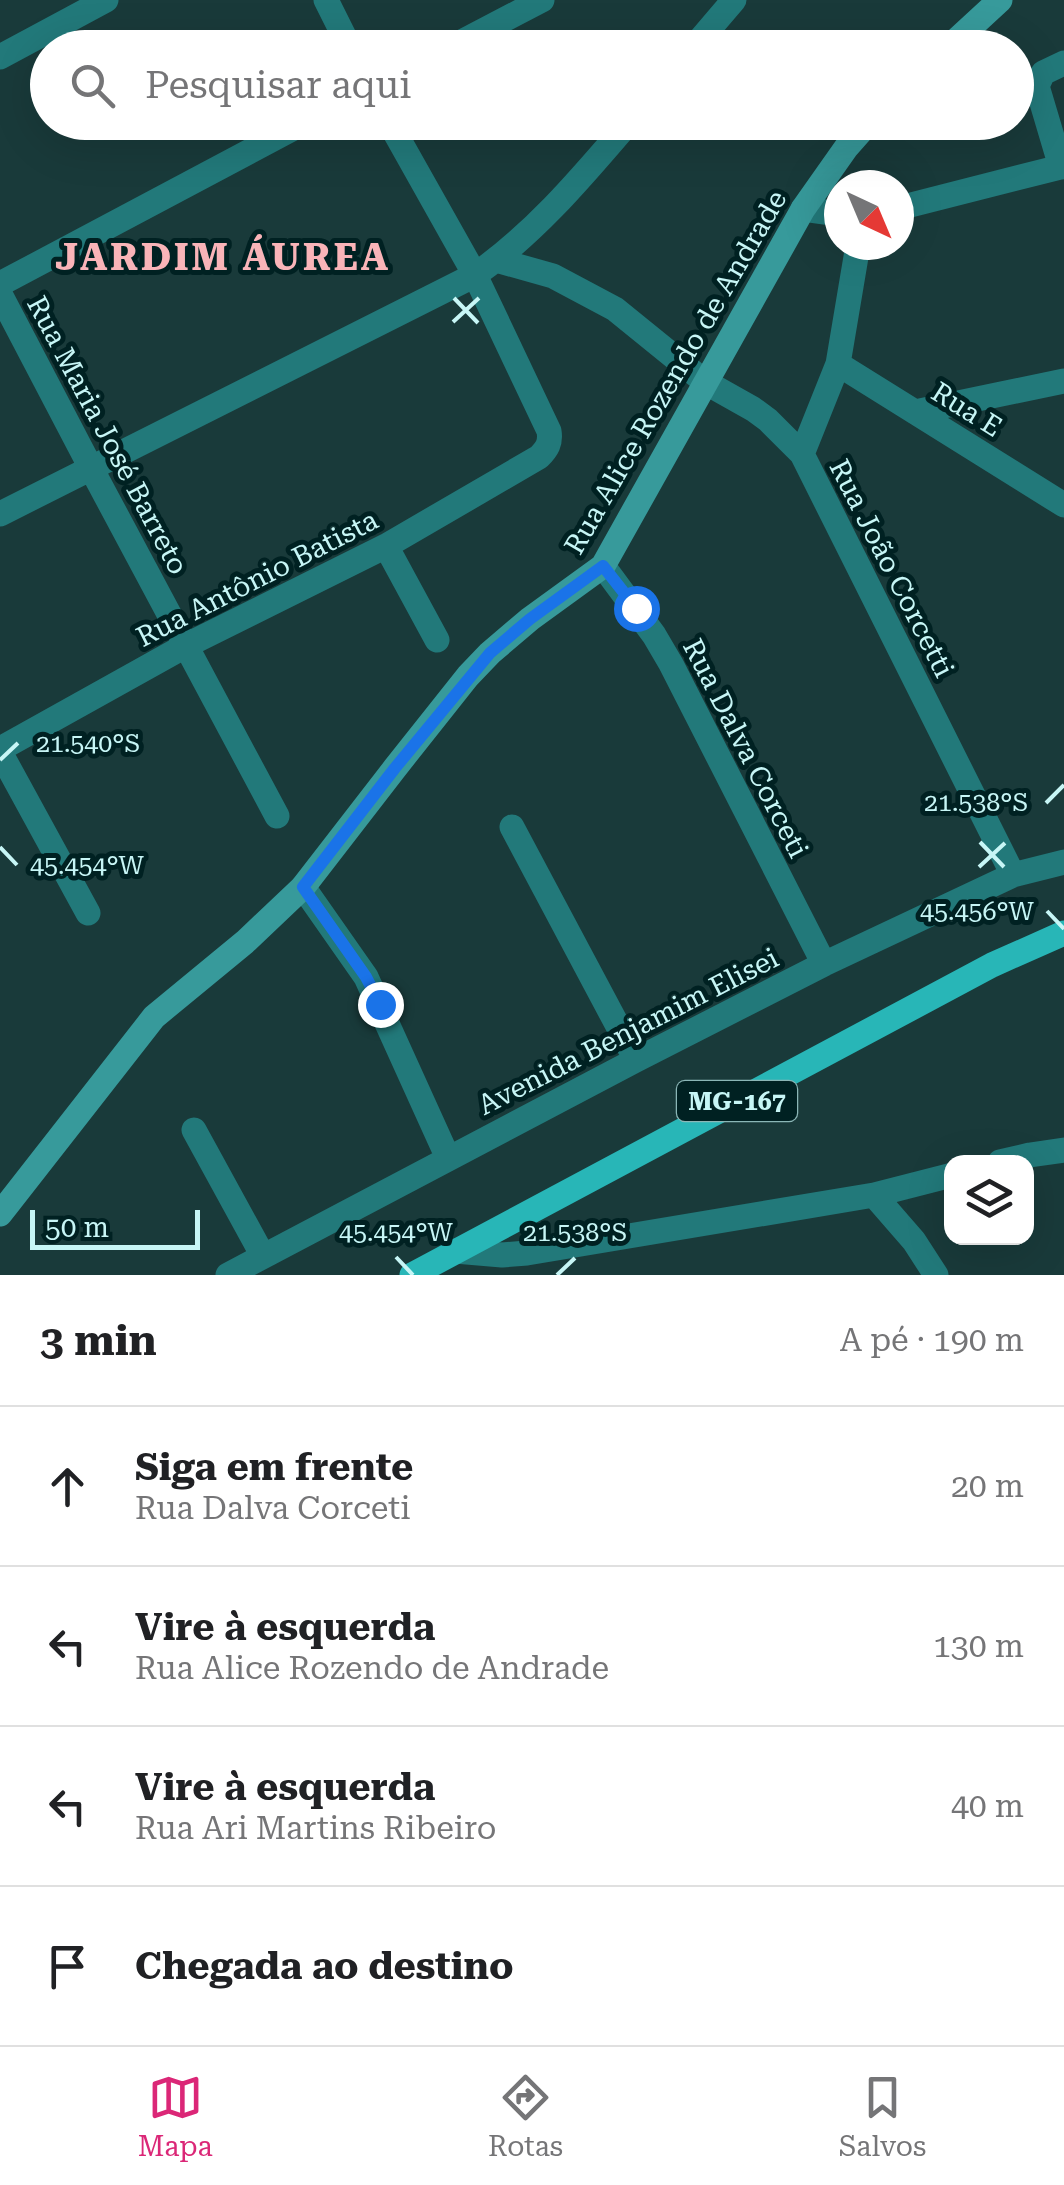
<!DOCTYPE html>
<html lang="pt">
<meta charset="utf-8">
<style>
:root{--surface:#fff;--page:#f2f2f2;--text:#202124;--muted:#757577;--line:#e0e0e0;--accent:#db2777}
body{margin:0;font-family:"Roboto Serif",serif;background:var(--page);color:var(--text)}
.controls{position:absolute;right:30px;bottom:30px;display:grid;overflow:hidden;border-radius:20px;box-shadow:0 10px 40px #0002}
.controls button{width:90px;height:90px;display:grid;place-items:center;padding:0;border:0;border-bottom:2px solid var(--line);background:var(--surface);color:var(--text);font:50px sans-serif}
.compass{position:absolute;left:824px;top:170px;width:90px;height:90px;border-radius:50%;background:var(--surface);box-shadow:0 10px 40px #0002;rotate:136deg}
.scale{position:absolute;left:30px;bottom:25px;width:170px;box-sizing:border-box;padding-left:10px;border:5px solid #c7f6f6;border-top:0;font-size:28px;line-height:35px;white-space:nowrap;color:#c7f6f6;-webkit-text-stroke:8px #002122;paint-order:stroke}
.stop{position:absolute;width:30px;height:30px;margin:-22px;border:8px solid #1a73e8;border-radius:50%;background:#fff}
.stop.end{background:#1a73e8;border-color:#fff;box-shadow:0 2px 10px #0008}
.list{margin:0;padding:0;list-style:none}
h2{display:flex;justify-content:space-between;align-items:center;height:130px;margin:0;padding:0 40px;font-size:42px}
h2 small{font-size:32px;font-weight:400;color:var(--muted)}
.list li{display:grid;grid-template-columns:65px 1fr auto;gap:30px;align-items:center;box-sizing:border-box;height:160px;padding:0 40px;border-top:2px solid var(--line)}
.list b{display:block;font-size:38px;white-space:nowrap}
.list p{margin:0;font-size:32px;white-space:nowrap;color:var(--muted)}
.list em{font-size:32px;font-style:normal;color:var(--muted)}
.icon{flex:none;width:55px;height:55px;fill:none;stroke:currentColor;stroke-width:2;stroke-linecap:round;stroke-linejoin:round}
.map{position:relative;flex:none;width:1064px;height:1275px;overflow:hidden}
.search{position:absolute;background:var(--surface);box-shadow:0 10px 40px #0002;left:30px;right:30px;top:30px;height:110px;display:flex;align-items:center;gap:25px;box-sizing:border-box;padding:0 35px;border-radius:55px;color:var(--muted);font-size:38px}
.sheet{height:770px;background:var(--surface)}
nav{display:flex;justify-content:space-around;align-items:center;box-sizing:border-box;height:140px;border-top:2px solid var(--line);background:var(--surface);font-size:28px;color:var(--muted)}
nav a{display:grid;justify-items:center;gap:5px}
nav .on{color:var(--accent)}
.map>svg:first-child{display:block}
</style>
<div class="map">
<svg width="1064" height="1275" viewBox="0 0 1064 1275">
<rect width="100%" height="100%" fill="#193a3a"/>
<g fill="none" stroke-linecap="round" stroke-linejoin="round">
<path stroke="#22797a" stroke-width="25" d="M326,0L350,48
M450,48L542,0
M693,48L734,0
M0,57L106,0
M1061,167L1037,86L1043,73L1064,63
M899,208L1064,166
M803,209L839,214
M496,260L553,276L615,309L705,382L753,409L768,420L802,454L1013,875
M0,284L305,122
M0,294L91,468L277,816
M838,364L1064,505
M915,412L1064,381
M802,454L838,364L858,245
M0,514L475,275C535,233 581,178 629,122
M386,546L437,640
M603,566L654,635L671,664L824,964
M0,749L185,646L386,546L539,457C547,449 551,443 549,431L475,275L389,122
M0,752L88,913
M512,827L636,1060
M303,887L366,977L448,1158
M194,1130L263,1256
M1000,1162L1030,1155L1064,1150
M874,1195L914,1241L936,1275
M455,1251L502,1255L527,1253L874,1195L952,1175
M228,1275L636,1060L824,964L1013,875L1064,862"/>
<path stroke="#379a9b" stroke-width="25" d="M948,48L1000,0
M0,1214L154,1017L245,942L303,887L395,768L468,676L490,653L530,619L603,566L803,209L846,148L869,122"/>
<path stroke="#28b6b7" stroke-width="25" d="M412,1275L992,965L1064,933"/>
</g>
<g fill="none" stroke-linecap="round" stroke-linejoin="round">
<path stroke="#1a73e8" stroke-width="12" d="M380,1004L366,977L303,887L395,768L490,653L530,619L603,566L636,608"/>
</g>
<path fill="none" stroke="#c7f6f6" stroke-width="4" d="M454,298L478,323M453,322L479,298M0,760L18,743M1046,803L1064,785M980,842L1004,867M0,847L17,865M979,867L1005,843M1047,911L1064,929M396,1257L413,1275M557,1275L575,1258"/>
<g text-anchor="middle" stroke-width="10" stroke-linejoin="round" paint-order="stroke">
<rect fill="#002122" stroke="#8bb6b6" stroke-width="2.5" x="677" y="1081" width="120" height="40" rx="8"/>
<g font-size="25" font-weight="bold" fill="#c7f6f6">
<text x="737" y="1110">MG-167</text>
</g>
<g font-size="28" fill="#c7f6f6" stroke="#002122">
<text transform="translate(675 372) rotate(-60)" y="10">Rua Alice Rozendo de Andrade</text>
<text transform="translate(967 409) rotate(32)" y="10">Rua E</text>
<text transform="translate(108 435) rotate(62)" y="10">Rua Maria José Barreto</text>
<text transform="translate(892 568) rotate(63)" y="10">Rua João Corcetti</text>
<text transform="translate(257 578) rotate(-27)" y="10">Rua Antônio Batista</text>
<text transform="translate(746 748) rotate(63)" y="10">Rua Dalva Corceti</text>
<text transform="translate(628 1031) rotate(-27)" y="10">Avenida Benjamim Elisei</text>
</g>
<g font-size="38" font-weight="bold" letter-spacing="2.5" fill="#f9b4b8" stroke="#002122">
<text x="223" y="270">JARDIM ÁUREA</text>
</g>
</g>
<g font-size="25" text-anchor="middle" fill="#c7f6f6" stroke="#002122" stroke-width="10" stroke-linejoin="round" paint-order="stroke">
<text x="88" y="752">21.540°S</text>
<text x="976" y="811">21.538°S</text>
<text x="87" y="874">45.454°W</text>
<text x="977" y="920">45.456°W</text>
<text x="396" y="1241">45.454°W</text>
<text x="575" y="1241">21.538°S</text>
</g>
</svg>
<div class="controls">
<button><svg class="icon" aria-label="layers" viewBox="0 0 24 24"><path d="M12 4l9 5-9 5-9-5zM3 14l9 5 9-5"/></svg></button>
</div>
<svg class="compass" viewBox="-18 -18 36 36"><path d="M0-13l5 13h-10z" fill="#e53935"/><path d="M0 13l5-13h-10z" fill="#757577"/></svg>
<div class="scale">50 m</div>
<div class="stop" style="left:636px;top:608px"></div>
<div class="stop end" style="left:380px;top:1004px"></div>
<div class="search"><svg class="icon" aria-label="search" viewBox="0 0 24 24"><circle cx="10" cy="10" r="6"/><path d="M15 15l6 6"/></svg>Pesquisar aqui</div>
</div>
<section class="sheet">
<h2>3 min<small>A pé · 190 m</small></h2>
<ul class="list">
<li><svg class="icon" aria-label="ahead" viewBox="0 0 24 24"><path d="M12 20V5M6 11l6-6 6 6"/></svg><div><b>Siga em frente</b><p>Rua Dalva Corceti</p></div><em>20 m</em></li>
<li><svg class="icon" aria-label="left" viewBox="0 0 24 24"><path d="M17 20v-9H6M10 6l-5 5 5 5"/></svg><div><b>Vire à esquerda</b><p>Rua Alice Rozendo de Andrade</p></div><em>130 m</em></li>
<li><svg class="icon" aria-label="left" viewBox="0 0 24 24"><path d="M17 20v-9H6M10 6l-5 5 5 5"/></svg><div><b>Vire à esquerda</b><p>Rua Ari Martins Ribeiro</p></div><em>40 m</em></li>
<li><svg class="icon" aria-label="arrive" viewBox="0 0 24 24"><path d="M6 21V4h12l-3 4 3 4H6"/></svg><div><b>Chegada ao destino</b></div></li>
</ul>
</section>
<nav>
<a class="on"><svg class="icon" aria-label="map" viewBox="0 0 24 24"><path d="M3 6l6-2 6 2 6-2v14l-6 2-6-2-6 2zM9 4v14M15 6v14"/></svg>Mapa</a>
<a><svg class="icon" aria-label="directions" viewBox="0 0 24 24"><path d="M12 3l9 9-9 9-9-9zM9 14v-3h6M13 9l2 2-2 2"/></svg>Rotas</a>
<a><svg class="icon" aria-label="saved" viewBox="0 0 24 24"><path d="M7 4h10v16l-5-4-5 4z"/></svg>Salvos</a>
</nav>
